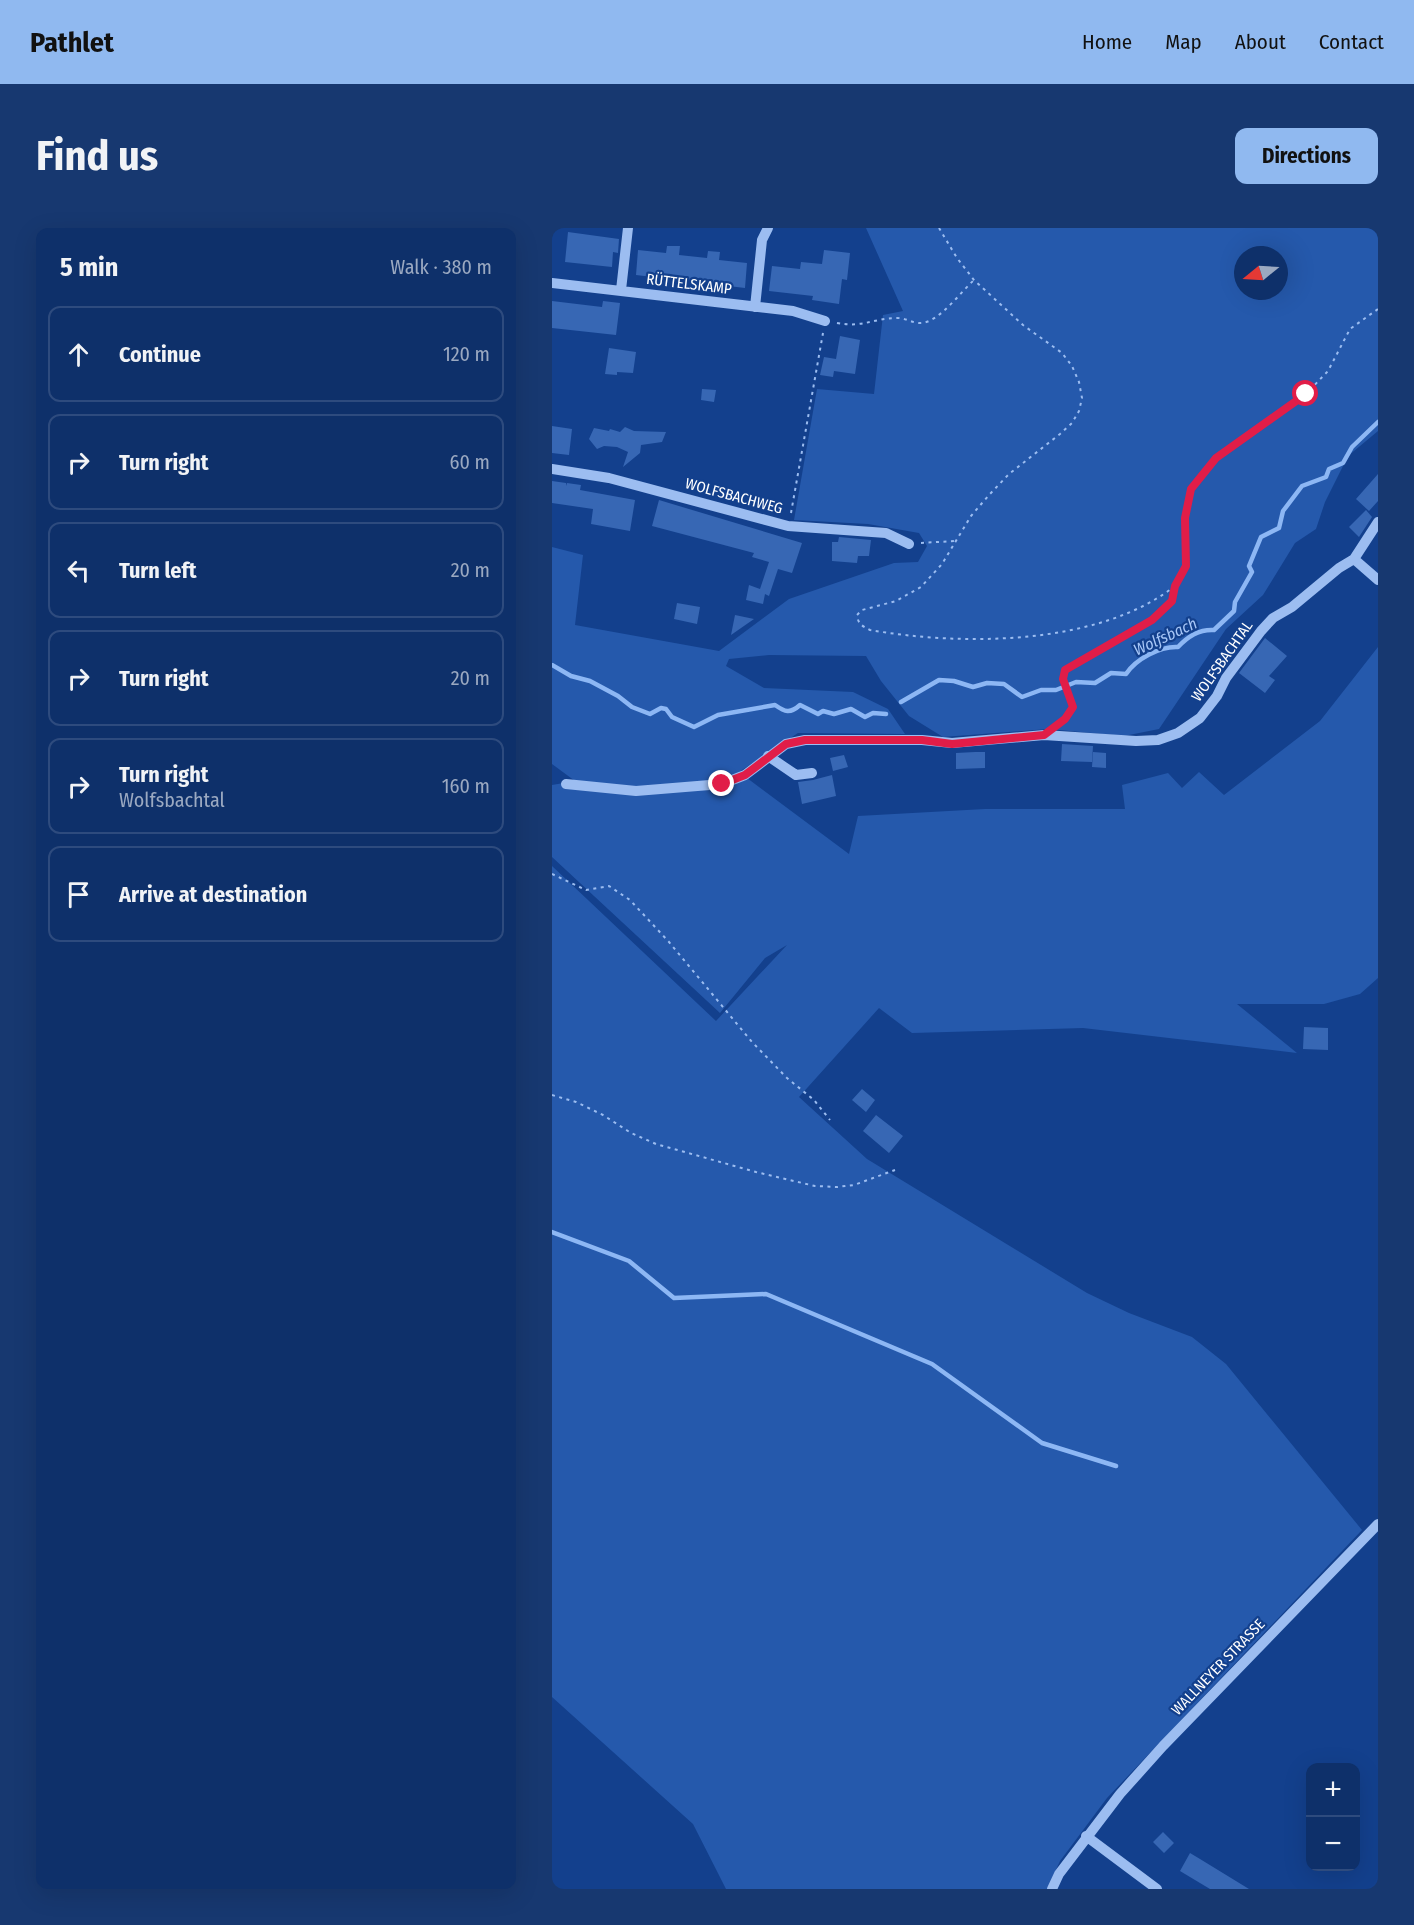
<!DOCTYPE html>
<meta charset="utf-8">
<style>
:root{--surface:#0e306a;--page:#173870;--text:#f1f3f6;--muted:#9ba9c1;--line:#2e4b7e;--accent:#90b9f0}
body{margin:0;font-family:"Fira Sans Condensed",sans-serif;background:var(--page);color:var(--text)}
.controls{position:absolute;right:18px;bottom:18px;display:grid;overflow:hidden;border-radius:12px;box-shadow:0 6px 24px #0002}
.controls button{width:54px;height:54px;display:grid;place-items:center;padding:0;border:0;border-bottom:2px solid var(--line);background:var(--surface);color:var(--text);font:30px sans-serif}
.compass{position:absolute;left:682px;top:18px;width:54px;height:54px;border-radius:50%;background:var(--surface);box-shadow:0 6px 24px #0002;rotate:252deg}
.stop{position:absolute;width:18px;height:18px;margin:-14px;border:4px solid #e11d48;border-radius:50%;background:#fff}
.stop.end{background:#e11d48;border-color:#fff;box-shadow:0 2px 6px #0008}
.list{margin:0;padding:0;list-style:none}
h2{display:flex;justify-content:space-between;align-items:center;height:78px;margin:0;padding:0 24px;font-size:26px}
h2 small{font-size:20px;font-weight:400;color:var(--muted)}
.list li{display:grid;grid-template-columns:39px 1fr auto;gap:18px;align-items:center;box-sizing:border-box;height:96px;margin:0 12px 12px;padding:0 12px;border:2px solid var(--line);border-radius:12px}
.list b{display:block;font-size:22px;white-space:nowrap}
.list p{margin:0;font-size:20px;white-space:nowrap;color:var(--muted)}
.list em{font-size:20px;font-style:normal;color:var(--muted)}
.icon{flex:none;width:33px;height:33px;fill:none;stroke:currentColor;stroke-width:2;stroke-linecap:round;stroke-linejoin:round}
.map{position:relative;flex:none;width:826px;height:1661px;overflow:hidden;border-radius:12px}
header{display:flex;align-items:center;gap:36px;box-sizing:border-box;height:84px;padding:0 30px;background:var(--accent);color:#111}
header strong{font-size:28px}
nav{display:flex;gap:33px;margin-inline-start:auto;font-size:21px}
.intro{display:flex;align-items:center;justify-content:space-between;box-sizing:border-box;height:144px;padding:0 36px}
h1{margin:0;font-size:42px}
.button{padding:15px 27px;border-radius:12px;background:var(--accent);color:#111;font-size:21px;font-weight:700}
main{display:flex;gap:36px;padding:0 36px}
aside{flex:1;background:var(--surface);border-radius:12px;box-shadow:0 6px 24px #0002}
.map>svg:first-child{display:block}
</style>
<header>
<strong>Pathlet</strong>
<nav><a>Home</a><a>Map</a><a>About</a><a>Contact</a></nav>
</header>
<div class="intro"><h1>Find us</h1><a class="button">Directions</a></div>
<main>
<aside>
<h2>5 min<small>Walk · 380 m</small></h2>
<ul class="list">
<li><svg class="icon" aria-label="ahead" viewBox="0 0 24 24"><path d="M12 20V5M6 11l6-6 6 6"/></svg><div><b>Continue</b></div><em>120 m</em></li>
<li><svg class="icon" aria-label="right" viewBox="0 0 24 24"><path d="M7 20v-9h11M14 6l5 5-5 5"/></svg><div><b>Turn right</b></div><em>60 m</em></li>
<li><svg class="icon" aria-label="left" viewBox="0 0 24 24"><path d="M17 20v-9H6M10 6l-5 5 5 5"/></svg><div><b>Turn left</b></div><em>20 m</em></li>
<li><svg class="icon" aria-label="right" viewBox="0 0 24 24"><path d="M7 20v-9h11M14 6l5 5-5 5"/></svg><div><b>Turn right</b></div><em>20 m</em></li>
<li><svg class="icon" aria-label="right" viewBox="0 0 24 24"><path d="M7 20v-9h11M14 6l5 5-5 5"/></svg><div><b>Turn right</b><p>Wolfsbachtal</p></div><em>160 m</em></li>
<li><svg class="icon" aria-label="arrive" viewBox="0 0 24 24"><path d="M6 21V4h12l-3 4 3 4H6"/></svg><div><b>Arrive at destination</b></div></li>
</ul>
</aside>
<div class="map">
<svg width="826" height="1661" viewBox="0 0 826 1661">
<rect width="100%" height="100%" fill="#13408d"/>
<path fill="#2559ac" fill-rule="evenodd" d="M314,0H826V203L796,228L773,274L764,301L743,315L711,367L674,401L607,501L572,508L496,501L391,509L357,488L329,453L314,428L217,427L177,431L174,438L212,460L301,464L336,481L353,506L246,505L187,544L297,626L306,588L433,581H573L570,557L616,545L630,560L647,544L672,567L768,493L826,419V750L808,766L772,776H685L745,825L531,800L360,805L327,780L247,869L315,931L535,1065L577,1085L640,1109L674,1136L810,1302L555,1570L508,1633L495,1661H174L141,1596L0,1469V638L164,793L235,717L213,730L168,785L0,629V557L23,553L0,536V319L31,327L23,397L167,423L237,371L342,335L366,334L375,318L367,305L316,296L242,292L265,161L322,166L331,87L351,83ZM691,27H727V63H691Z"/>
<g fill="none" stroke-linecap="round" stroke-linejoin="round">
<path stroke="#8db7f4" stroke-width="4.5" d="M0,437L19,448L38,453L66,468L80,479L98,486L109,480L114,481L120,489L142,499L166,487L223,477C233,484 238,486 248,477L266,486L271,483L282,486L299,481L313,489L321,485L334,486
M349,474L387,452L402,453L421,459L435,455L452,456L470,469L489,462H504L524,454L543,455L559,445L574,446C584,431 608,418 626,419C636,408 647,401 662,402L682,383L683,374L700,344L697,338L709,309L727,300L731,283L750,258L774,249L777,241L791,235L800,219L826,194
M0,1004L77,1033L122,1070L214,1066L380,1136L490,1215L564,1238"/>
</g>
<path fill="#3767b4" d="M16,4L67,11L66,25L61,24L60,39L13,34Z
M115,18H128L127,27L155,30L156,23L168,24L167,32L195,35L193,60L84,47L86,22L114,25Z
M272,22L298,25L295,52L290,51L287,76L260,72L261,68L217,63L220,38L248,41L249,34L270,36Z
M0,73L50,79L51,73L68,75L64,107L0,100Z
M288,108L308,112L303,146L282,143L281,149L268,147L272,129L284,131Z
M57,120L84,124L81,145L65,144V147L53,146Z
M150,161L164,162L162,174L149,172Z
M0,198L20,201L17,227L0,225Z
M73,199L82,203L114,204L110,214L89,217L88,225L71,239L76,224L65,219L52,218L45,221L37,211L42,200L57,203L58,201L68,204Z
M826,246V273L817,283L804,271Z
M0,253L14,255V258L15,255L29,257L28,262L83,272L78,303L39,296L41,281L0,275Z
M107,272L250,315L240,345L226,341L217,368L213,366L211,376L194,372L197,357L208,361L217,334L200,329L202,325L100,298Z
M814,282L820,289L807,309L797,299Z
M287,309L319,312L317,328H306L305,335L280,333V314H286Z
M125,375L148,379L145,396L122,391Z
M183,387L202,391L179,407Z
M713,410L735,428L717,448L723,452L713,465L687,445Z
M510,516L541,518L540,534L509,533Z
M423,524H433V540L404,541V525Z
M541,524L554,525V540L540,539Z
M292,527L296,539L281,543L278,530Z
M280,547L284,568L250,576L246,554L261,552Z
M752,799L776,800V822L751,821Z
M310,861L323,872L314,884L300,872Z
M324,887L351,908L337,925L311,903Z
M611,1604L622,1615L612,1625L601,1614Z
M638,1625L648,1631L697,1661H658L628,1643Z"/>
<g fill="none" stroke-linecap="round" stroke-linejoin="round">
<path stroke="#9cbdf1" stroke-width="2" stroke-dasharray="3 4.5" stroke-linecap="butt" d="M387,0L405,30L422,52L471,97L510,125L520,138L527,154L530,170L527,183L520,195L508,206L457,246L437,267L419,288L390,336L369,359L344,373L310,382L305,387C306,396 310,398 318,402C410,418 546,418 623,358
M285,95C311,100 322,90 345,90C357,90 364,99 377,93C394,85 408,65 422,52
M239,285L271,105
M369,315L402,313
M509,494L521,479L511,451L513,442L600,392L620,373L623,358L634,337L633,290L639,261L664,230L754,166L776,143L798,101L826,81
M0,646L34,662L57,658L78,672L117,714L200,814L235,850L262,872L278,892
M0,867L24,874L51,887L79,905L104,916L204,944L263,958L285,959L302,957L343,942"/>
<path stroke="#9cbdf1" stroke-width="10" d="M0,55L241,83L273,93
M69,62L76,0
M203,79L210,12L216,0
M0,241L57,250L236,298L334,305L357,316
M802,331L826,352
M216,528L244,547L260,545
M14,556L84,563L170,556L193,547L234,516L253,512H370L400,515L492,507L584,513L606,512L626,505L648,490L665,468L674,450L709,403L721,390L740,379L787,340L802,331L826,294
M534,1608L605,1661
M500,1661L507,1646L568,1566L611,1518L826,1296"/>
</g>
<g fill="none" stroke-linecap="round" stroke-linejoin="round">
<path stroke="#e11d48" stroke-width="8" d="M170,556L193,547L234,516L253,512H370L400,516L492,507L513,491L521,479L511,451L513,442L600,392L620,373L623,358L634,338L633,290L639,261L664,230L754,166"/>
</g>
<g text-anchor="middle" stroke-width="4.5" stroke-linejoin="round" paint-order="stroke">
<g font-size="15" fill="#fff" stroke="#13408d">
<text transform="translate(137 56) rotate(7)" y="5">RÜTTELSKAMP</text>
<text transform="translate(182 268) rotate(15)" y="5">WOLFSBACHWEG</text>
<text transform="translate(670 433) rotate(-55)" y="5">WOLFSBACHTAL</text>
<text transform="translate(666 1439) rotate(-46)" y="5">WALLNEYER STRASSE</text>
</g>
<g font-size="16" font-style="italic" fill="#a8c7f8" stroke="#13408d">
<text transform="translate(613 408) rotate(-25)" y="6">Wolfsbach</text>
</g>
</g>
</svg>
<div class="controls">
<button>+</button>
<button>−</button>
</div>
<svg class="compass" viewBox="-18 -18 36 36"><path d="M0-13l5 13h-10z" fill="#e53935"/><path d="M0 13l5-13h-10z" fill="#9ba9c1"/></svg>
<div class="stop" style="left:754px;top:166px"></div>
<div class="stop end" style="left:170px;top:556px"></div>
</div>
</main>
